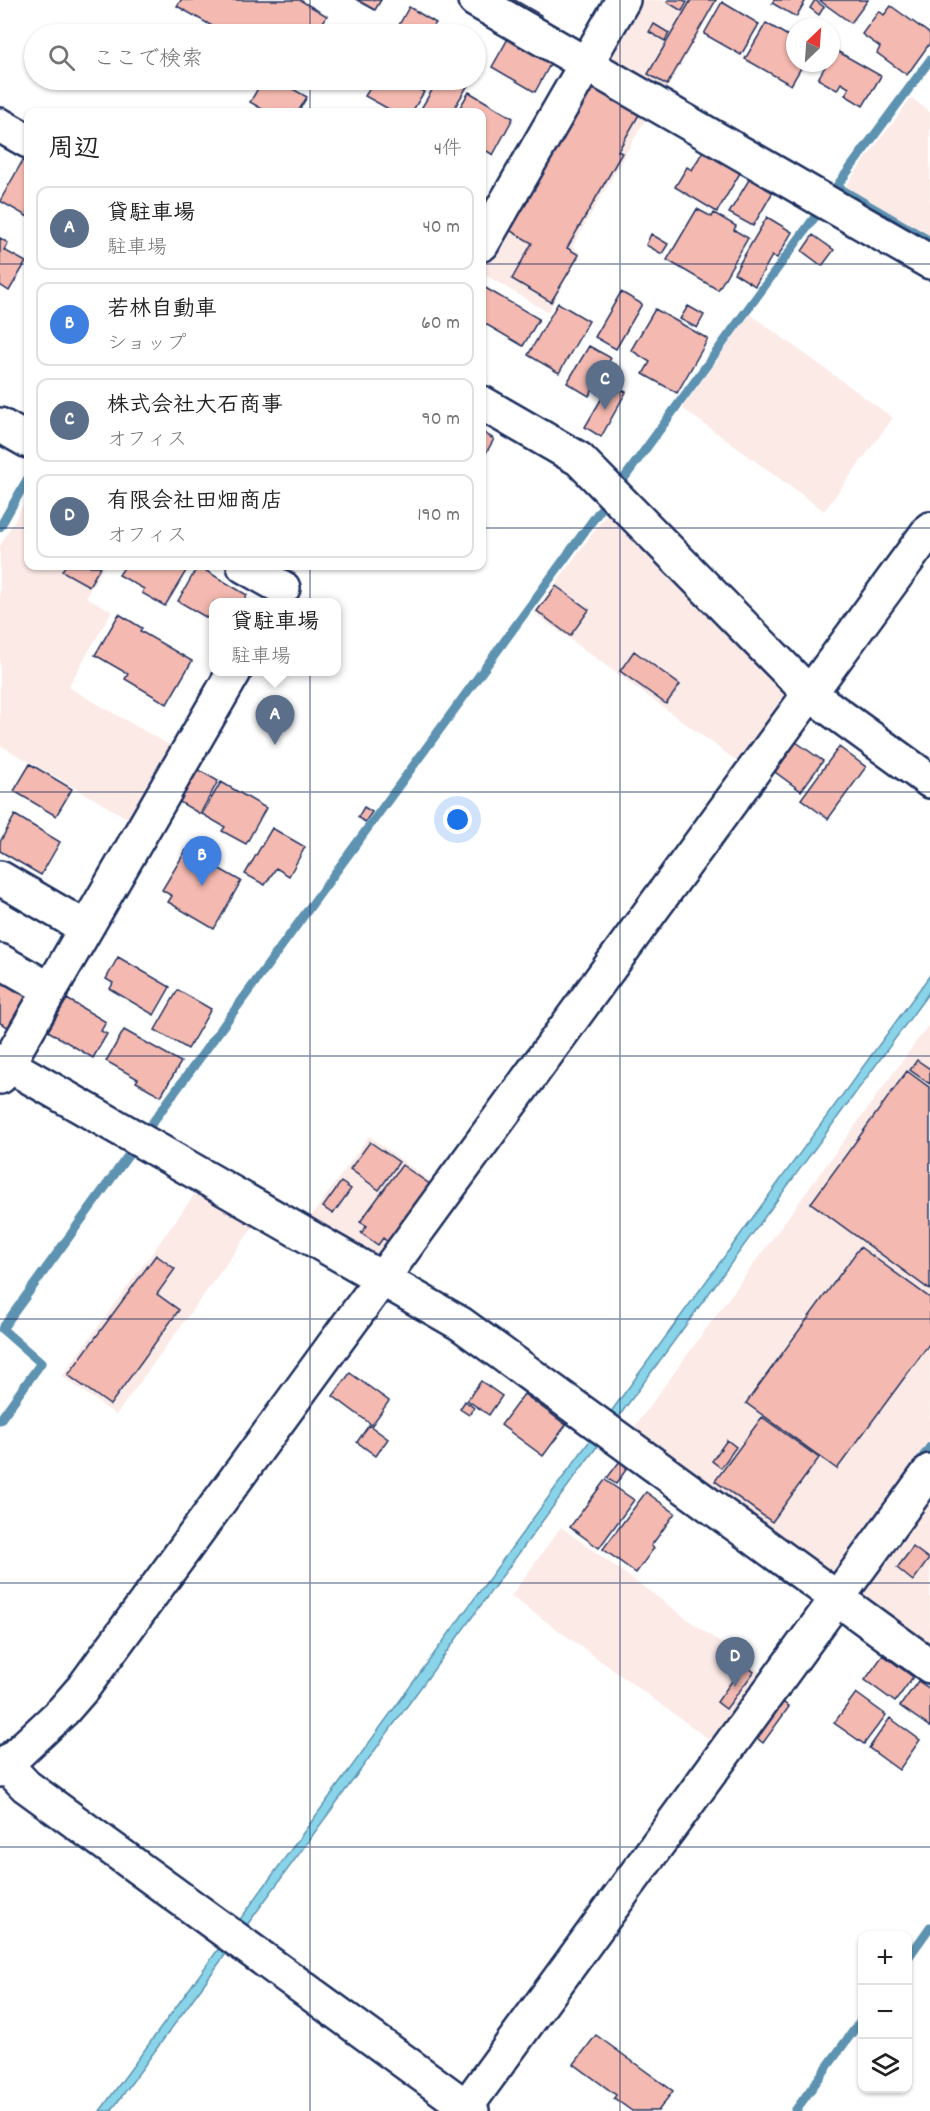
<!DOCTYPE html>
<html lang="ja">
<meta charset="utf-8">
<style>
:root{--surface:#fff;--page:#f6f6f6;--text:#222;--muted:#767676;--line:#e0e0e0;--accent:#db2777}
body{margin:0;font-family:Dekko,"Klee One",sans-serif;background:var(--page);color:var(--text)}
.controls{position:absolute;right:18px;bottom:18px;display:grid;overflow:hidden;border-radius:12px;box-shadow:0 2px 4px #0004}
.controls button{width:54px;height:54px;display:grid;place-items:center;padding:0;border:0;border-bottom:2px solid var(--line);background:var(--surface);color:var(--text);font:30px sans-serif}
.compass{position:absolute;left:786px;top:18px;width:54px;height:54px;border-radius:50%;background:var(--surface);box-shadow:0 2px 4px #0004;rotate:25deg}
.you{position:absolute;left:458px;top:820px;width:21px;height:21px;margin:-15px;border:4px solid #fff;border-radius:50%;background:#1a73e8;box-shadow:0 0 0 9px #1a73e833}
.badge{display:grid;place-items:center;width:39px;height:39px;border-radius:50%;background:var(--accent);color:#fff;font-size:20px;font-weight:700}
.pin{position:absolute;translate:-50% -50px;filter:drop-shadow(0 2px 3px #0008)}
.pin::after{content:'';position:absolute;top:32px;width:21px;height:18px;background:inherit;clip-path:polygon(0 0,100% 0,50% 100%)}
.popup{position:absolute;left:209px;top:598px;width:132px;height:78px;box-sizing:border-box;display:grid;place-content:center;border-radius:12px;background:var(--surface);filter:drop-shadow(0 2px 4px #0005);font-size:20px;white-space:nowrap;color:var(--muted)}
.popup b{font-size:22px;color:var(--text)}
.popup::after{content:'';position:absolute;left:50%;top:100%;margin-left:-12px;border:12px solid transparent;border-top-color:var(--surface)}
.list{margin:0;padding:0;list-style:none}
h2{display:flex;justify-content:space-between;align-items:center;height:78px;margin:0;padding:0 24px;font-size:26px}
h2 small{font-size:20px;font-weight:400;color:var(--muted)}
.list li{display:grid;grid-template-columns:39px 1fr auto;gap:18px;align-items:center;box-sizing:border-box;height:84px;margin:0 12px 12px;padding:0 12px;border:2px solid var(--line);border-radius:12px}
.list b{display:block;font-size:22px;white-space:nowrap}
.list p{margin:0;font-size:20px;white-space:nowrap;color:var(--muted)}
.list em{font-size:20px;font-style:normal;color:var(--muted)}
.icon{flex:none;width:33px;height:33px;fill:none;stroke:currentColor;stroke-width:2;stroke-linecap:round;stroke-linejoin:round}
.map{position:relative;flex:none;width:930px;height:2111px;overflow:hidden}
.search{position:absolute;background:var(--surface);box-shadow:0 2px 4px #0004;left:24px;top:24px;width:462px;height:66px;display:flex;align-items:center;gap:15px;box-sizing:border-box;padding:0 21px;border-radius:33px;color:var(--muted);font-size:22px}
.panel{position:absolute;background:var(--surface);box-shadow:0 2px 4px #0004;left:24px;top:108px;width:462px;height:462px;border-radius:12px}
.map>svg:first-child{display:block}
</style>
<div class="map">
<svg width="930" height="2111" viewBox="0 0 930 2111">
<rect width="100%" height="100%" fill="#fff"/>
<filter id="ink" filterUnits="userSpaceOnUse"><feTurbulence type="fractalNoise" baseFrequency=".0167" numOctaves="2"/><feDisplacementMap in="SourceGraphic" scale="12" xChannelSelector="R" yChannelSelector="G"/><feConvolveMatrix kernelMatrix="1 2 1 2 8 2 1 2 1" color-interpolation-filters="sRGB"/></filter>
<g filter="url(#ink)">
<path fill="#fceae7" d="M636,0H718L661,99L599,64Z
M592,76L651,110L572,247L581,253L548,312L482,273V267Z
M911,98L930,112V238L844,188Z
M750,314L893,418L824,511L682,408Z
M28,496V566H104L86,597L112,611L68,687L176,749L134,822L0,745V546Z
M611,508L788,688L789,699L741,764L534,613Z
M930,1023V1439L832,1574L633,1429Z
M369,1136L434,1184L380,1258L310,1218Z
M198,1190L256,1223L116,1415L62,1376Z
M930,1495V1645L866,1599L864,1586Z
M561,1527L760,1672L710,1740L511,1596Z"/>
<path fill="#89d4e8" stroke="#5d92b1" stroke-width="1.5" d="M930,975V991L111,2111H100Z"/>
<g fill="none" stroke-linecap="round" stroke-linejoin="round">
<path stroke="#5d92b1" stroke-width="9" d="M837,187L930,241
M831,194L930,60
M620,484L820,210
M0,527L28,478
M150,1126L606,502
M0,1420L41,1363L2,1329L130,1153
M917,1465L930,1447
M908,1958L930,1927
M795,2111L862,2019"/>
</g>
<path fill="#f4b9b0" stroke="#1b2f5e" stroke-width="1.5" d="M181,0H300L327,16L316,34L307,30L304,34H226L177,6Z
M357,0H381L375,10Z
M510,0H515L541,15L535,26L505,8Z
M668,0H683L687,2L682,11L667,2Z
M691,0H716L667,85L648,74Z
M774,0H806L796,17L772,3Z
M815,0L824,7L819,15L810,8Z
M819,0H868L851,23Z
M722,2L759,24L741,55L704,34Z
M891,6L930,34V43L907,75L877,53L880,47L862,34L879,11L884,15Z
M409,7L436,23L432,28L443,34H394Z
M766,23L795,40V63H804L791,85L745,59Z
M338,24L357,34H331Z
M654,24L669,33L665,41L649,32Z
M513,30L552,61L535,92L492,67Z
M835,50L881,76L863,106L845,95L849,88L841,83L837,90L818,79L827,63H831V57Z
M596,78L644,106L618,151L622,153L567,248L579,255L551,302L512,279L532,243L509,230Z
M263,80H277L307,97L298,112H267L250,102Z
M375,80H401L424,92L412,112H394L365,96Z
M438,80H471L452,112H419Z
M469,92L513,118L493,155L482,148V112H457Z
M706,146L743,168L717,212L675,187L687,167L692,170Z
M23,160L28,163V217L0,201Z
M750,178L773,192L753,226L729,213Z
M697,209L712,217L714,213L736,226L734,230L748,238L718,290L667,260Z
M767,217L792,232L777,258L772,256L755,286L734,273Z
M651,234L668,244L662,254L646,245Z
M813,235L834,250L822,266L802,251Z
M0,238L8,243L4,250L26,262L9,291L0,285Z
M482,286L539,319L523,346L482,322Z
M621,292L642,304L616,349L595,337Z
M558,303L589,321L559,373L528,355Z
M688,306L704,315L697,328L680,319Z
M655,309L708,339L677,393L643,374L650,362L631,350Z
M589,346L611,358L589,396L567,383Z
M610,384L626,392L601,437L585,427Z
M482,432L494,439L482,460Z
M65,566H101L89,586L62,571Z
M125,566H189L165,606L142,593L144,589L119,575Z
M198,566L247,595L243,602H214V622L178,601Z
M556,586L589,610L570,636L537,611Z
M119,614L142,628L140,631L192,661L167,704L125,679L128,674L95,655Z
M634,651L680,685L666,704L620,671Z
M796,742L823,761L801,791L775,772Z
M839,747L866,767L828,819L801,799Z
M30,764L72,789L56,816L14,791Z
M197,769L218,781L200,814L178,801Z
M221,782L266,808L246,844L222,831L225,827L202,814Z
M364,807L372,812L365,822L358,817Z
M15,815L60,842L41,875L0,851V842Z
M272,828L305,847L289,876L276,868L265,885L245,874Z
M186,850L241,881L214,929L168,902L172,896L162,890Z
M118,957L170,987L154,1015L110,989L113,983L106,979Z
M0,970L31,988L8,1027L0,1023Z
M178,990L211,1009L188,1049L155,1030Z
M67,999L106,1022L101,1031L107,1034L93,1058L48,1031Z
M124,1030L181,1062L161,1096L136,1082L138,1079L106,1061Z
M917,1060L930,1069V1084L910,1070Z
M907,1071L930,1088V1290L811,1203Z
M370,1142L399,1162L379,1190L350,1169Z
M402,1165L431,1185L389,1243L383,1238L378,1245L361,1233L367,1226L360,1222Z
M341,1182L351,1189L333,1214L323,1207Z
M860,1247L930,1298V1343L837,1469L746,1403Z
M156,1255L175,1269L157,1294L179,1310L110,1405L68,1375Z
M350,1373L389,1401L372,1425L333,1396Z
M481,1381L502,1396L489,1415L467,1400Z
M524,1394L566,1425L543,1456L501,1425Z
M465,1401L474,1408L469,1415L460,1409Z
M762,1417L819,1458L772,1522L715,1481Z
M369,1425L388,1439L376,1456L357,1442Z
M727,1440L736,1447L721,1468L712,1461Z
M620,1461L628,1467L616,1484L607,1478Z
M605,1480L634,1500L599,1548L570,1527Z
M646,1492L675,1513L651,1546L654,1548L636,1573L603,1549Z
M913,1547L929,1559L913,1581L897,1568Z
M883,1655L913,1677L895,1702L865,1680Z
M744,1664L754,1672L726,1709L717,1702Z
M918,1681L930,1689V1727L900,1706Z
M856,1693L886,1715L864,1744L834,1723Z
M783,1702L789,1707L763,1743L757,1738Z
M890,1718L920,1740L899,1770L869,1748Z
M596,2035L673,2091L658,2111H632L614,2098L616,2095L574,2064Z"/>
<g fill="none" stroke-linecap="round" stroke-linejoin="round">
<g stroke="#1b2f5e" stroke-width="38">
<path id="minor" d="M475,0L930,262
M0,125L28,141
M482,244L623,0
M482,403L579,459L810,694L930,781
M0,425L28,441
M244,566L283,588
M0,878L86,928
M0,961L51,990
M0,1060L461,1324L930,1666
M0,1077L234,672
M6,1765L26,1786L472,2111
M0,1770L63,1711L83,1688L930,529
M463,2111L930,1471"/>
</g>
<use href="#minor" stroke="#fff" stroke-width="33"/>
</g>
</g>
<path fill="none" stroke="#1b2f5e" stroke-width="1.5" stroke-opacity="0.55" d="M310,0V34M620,0V2111M310,80V112M0,264H28M482,264H930M0,528H28M482,528H930M310,566V2111M0,792H930M0,1056H930M0,1319H930M0,1583H930M0,1847H930"/>
</svg>
<div class="controls">
<button>+</button>
<button>−</button>
<button><svg class="icon" aria-label="layers" viewBox="0 0 24 24"><path d="M12 4l9 5-9 5-9-5zM3 14l9 5 9-5"/></svg></button>
</div>
<svg class="compass" viewBox="-18 -18 36 36"><path d="M0-13l5 13h-10z" fill="#e53935"/><path d="M0 13l5-13h-10z" fill="#767676"/></svg>
<div class="you"></div>
<div class="pin badge" style="left:275px;top:745px;background:#5c6f8a">A</div>
<div class="popup"><b>貸駐車場</b>駐車場</div>
<div class="pin badge" style="left:202px;top:886px;background:#3f7fe0">B</div>
<div class="pin badge" style="left:605px;top:410px;background:#5c6f8a">C</div>
<div class="pin badge" style="left:735px;top:1687px;background:#5c6f8a">D</div>
<div class="search"><svg class="icon" aria-label="search" viewBox="0 0 24 24"><circle cx="10" cy="10" r="6"/><path d="M15 15l6 6"/></svg>ここで検索</div>
<section class="panel">
<h2>周辺<small>4件</small></h2>
<ul class="list">
<li><span class="badge" style="background:#5c6f8a">A</span><div><b>貸駐車場</b><p>駐車場</p></div><em>40 m</em></li>
<li><span class="badge" style="background:#3f7fe0">B</span><div><b>若林自動車</b><p>ショップ</p></div><em>60 m</em></li>
<li><span class="badge" style="background:#5c6f8a">C</span><div><b>株式会社大石商事</b><p>オフィス</p></div><em>90 m</em></li>
<li><span class="badge" style="background:#5c6f8a">D</span><div><b>有限会社田畑商店</b><p>オフィス</p></div><em>190 m</em></li>
</ul>
</section>
</div>
